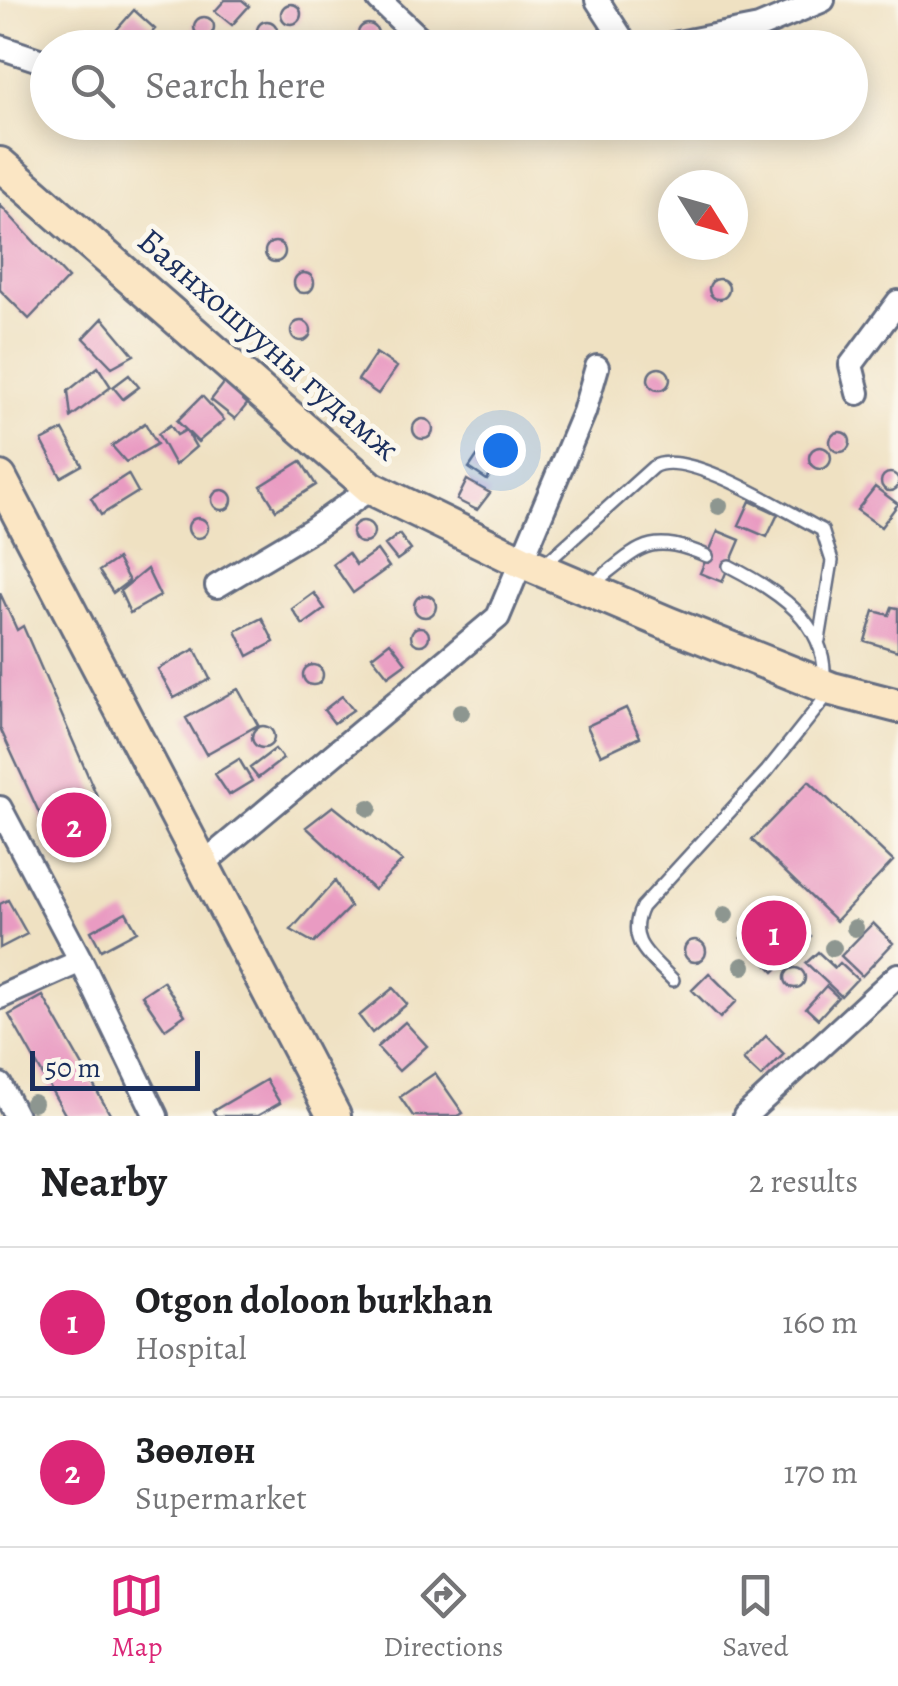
<!DOCTYPE html>
<meta charset="utf-8">
<style>
:root{--surface:#fff;--page:#f2f2f2;--text:#202124;--muted:#757577;--line:#e0e0e0;--accent:#db2777}
body{margin:0;font-family:Alegreya,serif;background:var(--page);color:var(--text)}
.compass{position:absolute;left:658px;top:170px;width:90px;height:90px;border-radius:50%;background:var(--surface);box-shadow:0 5px 25px #0003;rotate:127deg}
.scale{position:absolute;left:30px;bottom:25px;width:170px;box-sizing:border-box;padding-left:10px;border:5px solid #1b2f5e;border-top:0;font-size:28px;line-height:35px;white-space:nowrap;color:#1b2f5e;-webkit-text-stroke:8px #fbf7ec;paint-order:stroke}
.you{position:absolute;left:500px;top:450px;width:35px;height:35px;margin:-25px;border:8px solid #fff;border-radius:50%;background:#1a73e8;box-shadow:0 0 0 15px #1a73e833}
.badge{display:grid;place-items:center;width:65px;height:65px;border-radius:50%;background:var(--accent);color:#fff;font-size:32px;font-weight:700}
.pin{position:absolute;translate:-50% -50%;border:5px solid #fff;box-shadow:0 2px 10px #0006}
.list{margin:0;padding:0;list-style:none}
h2{display:flex;justify-content:space-between;align-items:center;height:130px;margin:0;padding:0 40px;font-size:42px}
h2 small{font-size:32px;font-weight:400;color:var(--muted)}
.list li{display:grid;grid-template-columns:65px 1fr auto;gap:30px;align-items:center;box-sizing:border-box;height:150px;padding:0 40px;border-top:2px solid var(--line)}
.list b{display:block;font-size:38px;white-space:nowrap}
.list p{margin:0;font-size:32px;white-space:nowrap;color:var(--muted)}
.list em{font-size:32px;font-style:normal;color:var(--muted)}
.icon{flex:none;width:55px;height:55px;fill:none;stroke:currentColor;stroke-width:2;stroke-linecap:round;stroke-linejoin:round}
.map{position:relative;flex:none;width:898px;height:1116px;overflow:hidden}
.search{position:absolute;background:var(--surface);box-shadow:0 5px 25px #0003;left:30px;right:30px;top:30px;height:110px;display:flex;align-items:center;gap:25px;box-sizing:border-box;padding:0 35px;border-radius:55px;color:var(--muted);font-size:38px}
.sheet{height:430px;background:var(--surface)}
nav{display:flex;justify-content:space-around;align-items:center;box-sizing:border-box;height:140px;border-top:2px solid var(--line);background:var(--surface);font-size:28px;color:var(--muted)}
nav a{display:grid;justify-items:center;gap:5px}
nav .on{color:var(--accent)}
.map>svg:first-child{display:block}
</style>
<div class="map">
<svg width="898" height="1116" viewBox="0 0 898 1116">
<rect width="100%" height="100%" fill="#fbf7ec"/>
<filter id="ink" filterUnits="userSpaceOnUse"><feTurbulence type="fractalNoise" baseFrequency=".01" numOctaves="2"/><feDisplacementMap in="SourceGraphic" scale="20" xChannelSelector="R" yChannelSelector="G"/><feConvolveMatrix kernelMatrix="1 2 1 2 8 2 1 2 1" color-interpolation-filters="sRGB"/></filter>
<filter id="wash" filterUnits="userSpaceOnUse"><feTurbulence type="fractalNoise" baseFrequency=".0048" numOctaves="4" result="noise"/><feDisplacementMap in="SourceGraphic" scale="40" xChannelSelector="R" yChannelSelector="G"/><feGaussianBlur stdDeviation="2.25" result="paint"/><feColorMatrix in="noise" values="0 0 0 0 0 0 0 0 0 0 0 0 0 0 0 0 0 1.4 0 .05"/><feComposite in="paint" operator="in"/></filter>
<g filter="url(#wash)">
<rect width="100%" height="100%" fill="#efe1c2"/>
<g id="blocks">
<path fill="#e99bc2" d="M225,0H242L249,6L232,25L215,11Z
M281 14a10 10 0 1 1 20 0a10 10 0 1 1-20 0Z
M134,10L155,29L138,48H128L113,34Z
M194 27a10 10 0 1 1 20 0a10 10 0 1 1-20 0Z
M257 31a10 10 0 1 1 20 0a10 10 0 1 1-20 0Z
M358 34a10 10 0 1 1 20 0a10 10 0 1 1-20 0Z
M0,205L68,278L29,319L0,290Z
M265 252a10 10 0 1 1 20 0a10 10 0 1 1-20 0Z
M294 283a10 10 0 1 1 20 0a10 10 0 1 1-20 0Z
M709 289a10 10 0 1 1 20 0a10 10 0 1 1-20 0Z
M103,318L134,355L112,367L84,338Z
M291 331a10 10 0 1 1 20 0a10 10 0 1 1-20 0Z
M376,353L397,367L378,394L358,380Z
M98,367L111,387L71,417L68,391Z
M648 379a11 11 0 1 1 22 0a11 11 0 1 1-22 0Z
M129,375L139,387L123,399L113,387Z
M225,382L249,402L235,419L211,400Z
M202,396L224,420L198,442L186,430L196,447L175,465L158,434L170,425L177,435L186,430L177,421Z
M413 429a10 10 0 1 1 20 0a10 10 0 1 1-20 0Z
M145,423L157,444L126,462L112,446Z
M63,430L82,465L61,477L42,441Z
M830 442a10 10 0 1 1 20 0a10 10 0 1 1-20 0Z
M809 458a11 11 0 1 1 22 0a11 11 0 1 1-22 0Z
M477,456L495,468L487,480L469,468Z
M301,461L316,485L276,510L261,486Z
M881 482a9 9 0 1 1 18 0a9 9 0 1 1-18 0Z
M128,474L138,492L101,515L91,498Z
M467,480L490,493L477,510L457,500Z
M875,487L898,504L881,527L857,510Z
M212 500a10 10 0 1 1 20 0a10 10 0 1 1-20 0Z
M750,501L778,514L767,537L739,525Z
M188 528a10 10 0 1 1 20 0a10 10 0 1 1-20 0Z
M352 532a11 11 0 1 1 22 0a11 11 0 1 1-22 0Z
M718,531L740,540L722,582L700,573Z
M399,534L411,550L397,560L385,545Z
M377,550L389,567L353,593L333,564L348,553L356,565Z
M117,559L129,581L113,593L99,571Z
M147,569L160,596L130,613L120,591Z
M0,593L17,630L23,626L106,817L54,845L0,728Z
M314,593L325,609L303,625L292,609Z
M414 606a11 11 0 1 1 22 0a11 11 0 1 1-22 0Z
M892,607L898,608V651L865,641L874,611L889,615Z
M262,618L274,642L248,656L236,631Z
M411 636a9 9 0 1 1 18 0a9 9 0 1 1-18 0Z
M390,642L406,663L388,676L372,656Z
M195,649L210,679L174,698L158,669Z
M303 675a10 10 0 1 1 20 0a10 10 0 1 1-20 0Z
M238,689L258,725L206,754L186,718Z
M342,696L353,710L334,723L324,710Z
M626,708L640,737L601,755L587,726Z
M252 737a11 11 0 1 1 22 0a11 11 0 1 1-22 0Z
M275,749L283,759L258,778L250,768Z
M239,759L252,781L229,795L215,774Z
M809,781L893,861L836,921L752,840Z
M333,806L402,861L374,890L306,827Z
M335,881L350,907L314,943L291,930Z
M8,900L27,934L0,948V904Z
M778,902L811,936L774,972L741,938Z
M126,912L137,931L101,950L91,931Z
M873,923L893,943L862,976L841,956Z
M684 951a11 11 0 1 1 22 0a11 11 0 1 1-22 0Z
M818,952L835,968L840,963L857,979L841,996L806,963Z
M785 978a10 10 0 1 1 20 0a10 10 0 1 1-20 0Z
M709,973L737,1001L720,1018L692,990Z
M163,981L185,1015L165,1029L142,995Z
M826,986L838,997L818,1019L806,1008Z
M393,988L407,1004L372,1033L359,1016Z
M43,996L111,1116H66L9,1015Z
M405,1022L427,1046L399,1071L377,1047Z
M766,1036L784,1054L761,1077L743,1060Z
M435,1073L463,1113L458,1116H413L400,1097Z
M266,1080L280,1103L257,1116H216L213,1111Z"/>
</g>
</g>
<g filter="url(#ink)">
<use href="#blocks" fill-opacity="0" stroke="#656d81" stroke-width="2.5"/>
<g fill="none" stroke-linecap="round" stroke-linejoin="round">
<g stroke="#656d81" stroke-width="16">
<path id="lane" d="M544,565L653,467C686,447 787,512 822,530L832,561L819,640
M729,566C776,590 828,622 824,681
M593,584C640,547 648,531 707,556
M673,980C650,956 625,941 642,907L767,771L830,692"/>
</g>
<g stroke="#656d81" stroke-width="28">
<path id="street" d="M379,0L430,48
M597,0L628,48
M0,47L48,63
M653,48L759,27L823,0
M858,393L851,365L898,302
M217,586L313,529L371,488
M0,808L81,961L156,1116
M204,863L498,617L584,412L597,367
M0,997L81,961
M0,1085L16,1116
M745,1116L898,975"/>
</g>
<g stroke="#656d81" stroke-width="38">
<path id="secondary" d="M0,164L371,488L521,561L667,623L832,689L898,706
M0,478L334,1116"/>
</g>
<use href="#lane" stroke="#fff" stroke-width="11"/>
<use href="#street" stroke="#fff" stroke-width="22"/>
<use href="#secondary" stroke="#fbe6c4" stroke-width="32"/>
</g>
<g fill="#8d9690">
<circle cx="719" cy="506" r="9"/>
<circle cx="461" cy="712" r="9"/>
<circle cx="369" cy="808" r="9"/>
<circle cx="725" cy="915" r="9"/>
<circle cx="855" cy="928" r="9"/>
<circle cx="833" cy="948" r="9"/>
<circle cx="743" cy="966" r="9"/>
<circle cx="33" cy="1103" r="9"/>
</g>
</g>
<g text-anchor="middle" stroke-width="10" stroke-linejoin="round" paint-order="stroke">
<g font-size="35" fill="#1b2f5e" stroke="#fbf7ec">
<text transform="translate(269 344) rotate(41)" y="12">Баянхошууны гудамж</text>
</g>
</g>
</svg>
<svg class="compass" viewBox="-18 -18 36 36"><path d="M0-13l5 13h-10z" fill="#e53935"/><path d="M0 13l5-13h-10z" fill="#757577"/></svg>
<div class="scale">50 m</div>
<div class="you"></div>
<div class="pin badge" style="left:774px;top:933px">1</div>
<div class="pin badge" style="left:74px;top:825px">2</div>
<div class="search"><svg class="icon" aria-label="search" viewBox="0 0 24 24"><circle cx="10" cy="10" r="6"/><path d="M15 15l6 6"/></svg>Search here</div>
</div>
<section class="sheet">
<h2>Nearby<small>2 results</small></h2>
<ul class="list">
<li><span class="badge">1</span><div><b>Otgon doloon burkhan</b><p>Hospital</p></div><em>160 m</em></li>
<li><span class="badge">2</span><div><b>Зөөлөн</b><p>Supermarket</p></div><em>170 m</em></li>
</ul>
</section>
<nav>
<a class="on"><svg class="icon" aria-label="map" viewBox="0 0 24 24"><path d="M3 6l6-2 6 2 6-2v14l-6 2-6-2-6 2zM9 4v14M15 6v14"/></svg>Map</a>
<a><svg class="icon" aria-label="directions" viewBox="0 0 24 24"><path d="M12 3l9 9-9 9-9-9zM9 14v-3h6M13 9l2 2-2 2"/></svg>Directions</a>
<a><svg class="icon" aria-label="saved" viewBox="0 0 24 24"><path d="M7 4h10v16l-5-4-5 4z"/></svg>Saved</a>
</nav>
